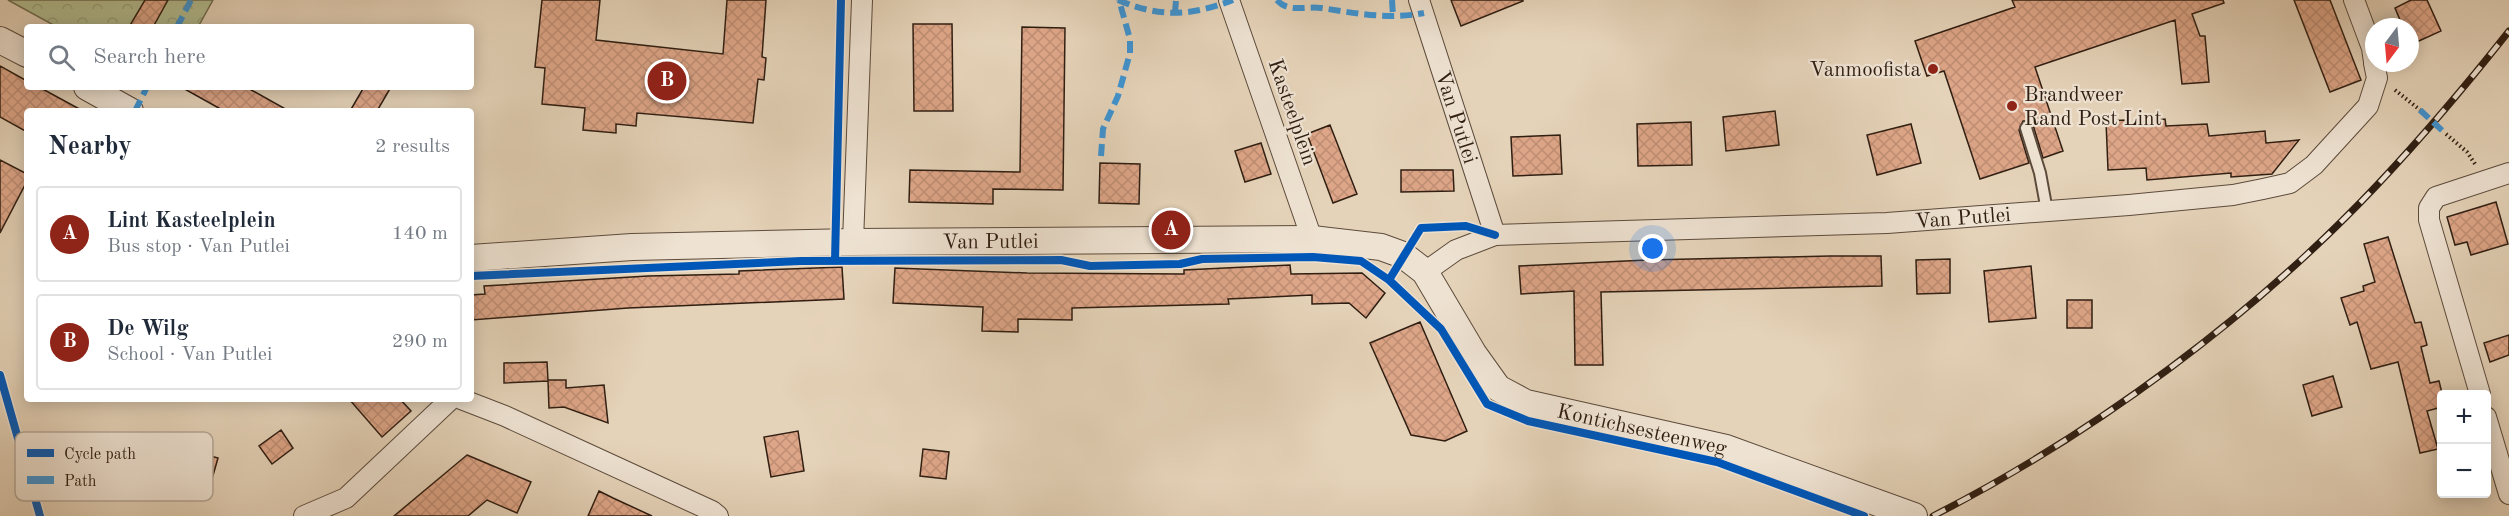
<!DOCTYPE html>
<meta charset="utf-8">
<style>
:root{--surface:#fff;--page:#f2f2f3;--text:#1f2937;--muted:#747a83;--line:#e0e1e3;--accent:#8f2418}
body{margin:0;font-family:"Old Standard TT",serif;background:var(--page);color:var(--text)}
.controls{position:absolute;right:18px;bottom:18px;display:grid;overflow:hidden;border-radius:6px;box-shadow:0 3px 15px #0003}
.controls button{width:54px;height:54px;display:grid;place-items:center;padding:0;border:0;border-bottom:2px solid var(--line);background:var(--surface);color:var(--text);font:30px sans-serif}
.compass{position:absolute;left:2365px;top:18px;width:54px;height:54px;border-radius:50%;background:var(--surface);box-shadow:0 3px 15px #0003;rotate:196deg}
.you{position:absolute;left:1653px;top:249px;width:21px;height:21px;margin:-15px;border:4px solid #fff;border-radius:50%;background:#1a73e8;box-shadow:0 0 0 9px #1a73e833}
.badge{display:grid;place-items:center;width:39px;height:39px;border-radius:50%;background:var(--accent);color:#fff;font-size:20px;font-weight:700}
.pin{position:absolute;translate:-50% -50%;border:3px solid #fff;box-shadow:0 2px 6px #0006}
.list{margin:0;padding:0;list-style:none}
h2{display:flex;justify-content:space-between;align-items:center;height:78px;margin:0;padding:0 24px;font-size:26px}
h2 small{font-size:20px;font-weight:400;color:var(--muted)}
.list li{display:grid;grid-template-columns:39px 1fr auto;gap:18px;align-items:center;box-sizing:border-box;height:96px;margin:0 12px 12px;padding:0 12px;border:2px solid var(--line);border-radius:6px}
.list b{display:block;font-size:22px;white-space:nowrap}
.list p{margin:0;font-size:20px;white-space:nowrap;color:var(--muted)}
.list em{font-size:20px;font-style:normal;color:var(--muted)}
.icon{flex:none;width:33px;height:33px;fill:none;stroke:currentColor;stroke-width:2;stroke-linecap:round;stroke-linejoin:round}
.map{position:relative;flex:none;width:2509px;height:516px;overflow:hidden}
.search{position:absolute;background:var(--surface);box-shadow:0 3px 15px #0003;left:24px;top:24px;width:450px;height:66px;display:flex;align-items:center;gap:15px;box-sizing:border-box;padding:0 21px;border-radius:6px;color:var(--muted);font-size:22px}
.panel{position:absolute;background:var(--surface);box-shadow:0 3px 15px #0003;left:24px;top:108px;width:450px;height:294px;border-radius:6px}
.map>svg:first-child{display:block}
</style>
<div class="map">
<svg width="2509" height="516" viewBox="0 0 2509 516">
<defs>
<pattern id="park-crowns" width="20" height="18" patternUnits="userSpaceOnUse" patternTransform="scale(1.5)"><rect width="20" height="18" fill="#b2bd91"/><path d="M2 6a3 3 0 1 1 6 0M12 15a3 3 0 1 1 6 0" fill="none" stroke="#99a27c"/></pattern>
<pattern id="building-cross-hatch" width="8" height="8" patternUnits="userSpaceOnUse" patternTransform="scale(1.5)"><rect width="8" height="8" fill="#dea688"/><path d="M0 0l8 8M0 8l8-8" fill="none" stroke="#bf8e74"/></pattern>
</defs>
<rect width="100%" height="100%" fill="#e5d3b9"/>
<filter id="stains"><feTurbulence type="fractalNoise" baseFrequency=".00333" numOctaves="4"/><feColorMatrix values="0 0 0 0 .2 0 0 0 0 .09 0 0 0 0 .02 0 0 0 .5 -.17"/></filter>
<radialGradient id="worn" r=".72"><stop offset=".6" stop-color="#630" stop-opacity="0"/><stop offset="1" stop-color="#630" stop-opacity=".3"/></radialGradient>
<path fill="url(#park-crowns)" stroke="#706e52" stroke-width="1.5" d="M8,0H213L198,27H57Z"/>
<path fill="url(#building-cross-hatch)" stroke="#2f1e12" stroke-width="1.5" d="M145,0H168L153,27H129Z
M542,0H600L596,40L723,54L727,0H766L762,57L766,58L764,80L758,79L753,123L637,113L636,126L616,124V133L583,130L585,108L542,104L545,68L535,67Z
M1451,0H1523V1L1461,26Z
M2012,0H2223L2224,3L2192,14L2200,36H2205L2209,82L2182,84L2175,20L2035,67L2063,151L2043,158L2033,125L2028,121H2023L2019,130L2029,163L1980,179L1944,71L1927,76L1915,41L2015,7Z
M2294,0H2330L2361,80L2330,92Z
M2411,0H2427L2441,31L2410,45V27H2403L2395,8Z
M913,24H952L953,111H914Z
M1022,27L1065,28L1063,190L993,189V204L909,202L910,170L1020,172Z
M0,66L27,81V87H39L83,111H27V132L0,117Z
M181,87H246L289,111H224Z
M364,87H391L377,111H350Z
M1775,111L1779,145L1726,151L1723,117Z
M2165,119L2166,126L2207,124L2209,136L2265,131L2266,143L2299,140L2272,174L2231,177V173L2147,180L2146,168L2108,170L2106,121L2126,120V124Z
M1691,122L1692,165L1638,166L1637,124Z
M1911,124L1921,163L1877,175L1867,135Z
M1330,125L1357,194L1333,203L1307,134Z
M1560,135L1562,174L1513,176L1511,137Z
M1261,143L1271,174L1245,182L1235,151Z
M0,160L27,174V181L0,233Z
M1100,163L1140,164L1139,204L1099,203Z
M1401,170H1453L1454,191L1401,192Z
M2496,202L2508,244L2471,255L2467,242L2455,245L2447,217Z
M2388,237L2415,323L2421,322L2427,345L2421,347L2430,383L2439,381L2442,393V407L2427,411L2438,449L2420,453L2398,362L2371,369L2357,322L2350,325L2341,298L2364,291L2363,286L2375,282L2364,244Z
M1830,256H1881L1882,286L1601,292L1603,365H1575L1574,291L1521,294L1519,266L1647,260Z
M1950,259V293L1917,294L1916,260Z
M1290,265L1291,274L1362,273L1385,293L1366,318L1349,303L1312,304V295L1228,299L1229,304L1072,308V320L1018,319V332L982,331L983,307L893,303L895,268L1027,273L1184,274V270Z
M2031,266L2036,318L1989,322L1984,271Z
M842,267L844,299L628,308L471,320V295L485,294L484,286L648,276L739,274V271Z
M2067,300H2092V328H2067Z
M1420,322L1467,431L1445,441L1411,435L1370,343Z
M2509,335V355L2490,362L2484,343Z
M547,362L548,380H566V388L604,385L608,423L564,407L549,408L548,381L504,383V363Z
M2333,376L2342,407L2312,416L2303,385Z
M349,399H400L411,411L382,437Z
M281,430L293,448L272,464L259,446Z
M798,431L804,471L771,477L764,437Z
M122,442L161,449L163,443L218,458L210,486L161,472L158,489L89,475L84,497L39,488L48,446L118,460Z
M923,449L949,452L946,479L920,476Z
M467,455L531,482L517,513L487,500L468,516H394Z
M599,491L613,498L652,516H588Z"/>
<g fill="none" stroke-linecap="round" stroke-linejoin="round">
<g stroke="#5c4b3c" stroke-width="14">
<path id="service" d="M2026,128L2040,173L2047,211"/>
</g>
<g stroke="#5c4b3c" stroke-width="22">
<g id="minor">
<path d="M1229,0L1312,239"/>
<path id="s1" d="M1419,0L1495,235"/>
<path d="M2354,0L2372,48L2374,62"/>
<path d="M853,242L862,0"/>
<path id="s2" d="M1425,272L1456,250L1495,235L1887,223L2129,205L2233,195L2263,189L2290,183L2314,165L2368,106L2377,78L2374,63"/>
<path d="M2480,394L2429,220V208L2436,197L2509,173"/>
<path d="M461,399L505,416L712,511L718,516"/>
<path d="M2486,417L2509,494"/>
<path d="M304,516L346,498L451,399"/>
</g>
</g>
<g stroke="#5c4b3c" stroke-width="28">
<g id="tertiary">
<path d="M0,40L27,54"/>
<path d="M87,87L130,111"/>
<path id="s3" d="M471,258L632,247L853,242L1312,239L1381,247L1403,255L1425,272L1473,353L1498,388L1526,403L1726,448L1914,516"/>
</g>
</g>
<path stroke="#2f1e12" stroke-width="4" stroke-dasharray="1.5 3" stroke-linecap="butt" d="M2395,90L2420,110
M2446,134L2467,152L2475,164"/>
<use href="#service" stroke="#eee2d2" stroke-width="10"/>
<use href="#minor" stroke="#eee2d2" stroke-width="20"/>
<use href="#tertiary" stroke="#eee2d2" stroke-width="26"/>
<g stroke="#2f1e12" stroke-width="7">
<path id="rail" d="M1933,516C2094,434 2256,314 2379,183C2425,134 2468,83 2509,31"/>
</g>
<use href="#rail" stroke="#eee2d2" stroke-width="4.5" stroke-dasharray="14" stroke-linecap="butt"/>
<path stroke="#3d94d3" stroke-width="6" stroke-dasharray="12 6" stroke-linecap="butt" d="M1118,0C1160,18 1191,16 1233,0
M1277,0C1288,13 1305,6 1321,8C1355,13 1389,20 1424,13
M1392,0L1393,16
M1175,13L1176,0
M177,27L191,0
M2420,110L2446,134
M135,111L147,87
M1101,156L1103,129L1118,96L1130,53V39L1119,0"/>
<g stroke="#eee2d2" stroke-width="11">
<path id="cycleway" d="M835,261L841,0
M471,276L801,261L1061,260L1090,266L1180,264L1202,259L1313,257L1361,261L1389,280L1441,329L1487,404L1528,421L1717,462L1864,516
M1389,280L1421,228L1466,226L1495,235
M0,375L40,516"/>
</g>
<use href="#cycleway" stroke="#0057b8" stroke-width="8"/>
</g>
<g fill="#8f2418" stroke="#eee2d2" stroke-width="2">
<circle cx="1933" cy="69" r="6"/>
<circle cx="2012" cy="106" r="6"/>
</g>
<g text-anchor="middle" stroke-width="4.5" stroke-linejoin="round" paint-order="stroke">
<g font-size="21" fill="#2f1e12" stroke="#eee2d2" text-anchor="end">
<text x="1921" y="76">Vanmoofista</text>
<text x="2024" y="101" text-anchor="start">Brandweer<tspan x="2024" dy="24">Rand Post Lint</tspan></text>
</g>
<g font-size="21" fill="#2f1e12" stroke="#eee2d2">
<text transform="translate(1293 112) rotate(71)" y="7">Kasteelplein</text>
<text dy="7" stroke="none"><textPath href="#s1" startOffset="123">Van Putlei</textPath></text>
<text dy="7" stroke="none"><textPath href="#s2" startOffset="548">Van Putlei</textPath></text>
<text dy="7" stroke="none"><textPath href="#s3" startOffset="520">Van Putlei</textPath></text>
<text dy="7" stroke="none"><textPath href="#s3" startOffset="1250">Kontichsesteenweg</textPath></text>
</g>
</g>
<rect x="15" y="432" width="198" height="69" rx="9" fill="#eee2d2" stroke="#b5a798" stroke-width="1.5"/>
<rect x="27" y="449" width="27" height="8" fill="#0057b8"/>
<rect x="27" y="476" width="27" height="8" fill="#3d94d3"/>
<g font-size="16" fill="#2f1e12">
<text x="64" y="459">Cycle path</text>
<text x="64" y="486">Path</text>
</g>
<rect width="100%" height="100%" filter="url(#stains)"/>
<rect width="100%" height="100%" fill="url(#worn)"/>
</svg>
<div class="controls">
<button>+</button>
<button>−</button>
</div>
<svg class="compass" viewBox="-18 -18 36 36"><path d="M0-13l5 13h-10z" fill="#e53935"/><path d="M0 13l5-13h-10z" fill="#747a83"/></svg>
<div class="you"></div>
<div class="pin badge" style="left:1171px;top:230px">A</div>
<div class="pin badge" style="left:667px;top:81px">B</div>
<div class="search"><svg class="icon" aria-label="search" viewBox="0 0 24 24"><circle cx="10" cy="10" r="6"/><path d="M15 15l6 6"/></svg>Search here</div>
<section class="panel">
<h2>Nearby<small>2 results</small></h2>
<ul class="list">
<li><span class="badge">A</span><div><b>Lint Kasteelplein</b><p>Bus stop · Van Putlei</p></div><em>140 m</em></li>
<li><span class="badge">B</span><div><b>De Wilg</b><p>School · Van Putlei</p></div><em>290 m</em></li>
</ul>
</section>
</div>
